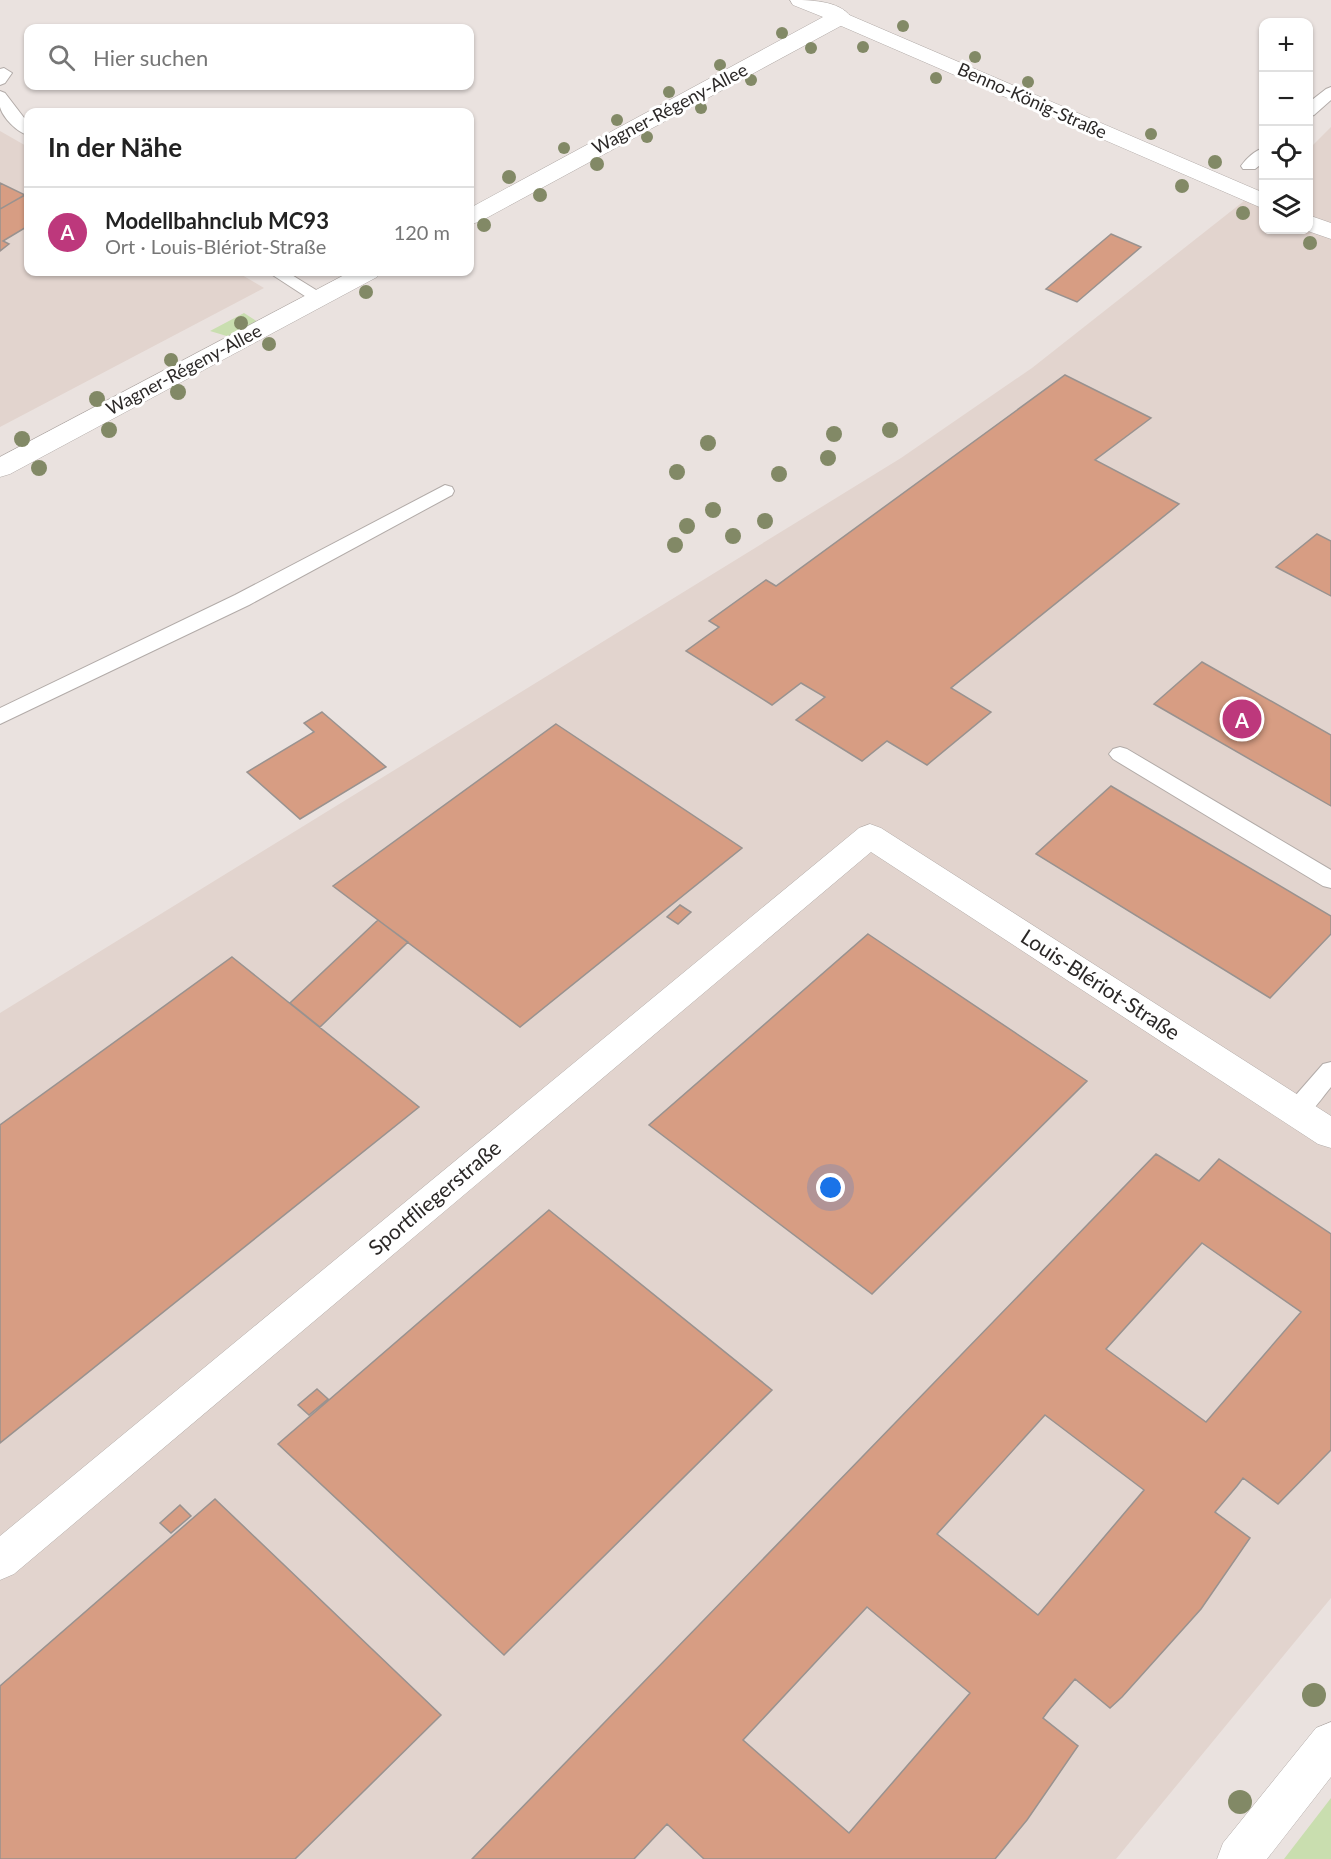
<!DOCTYPE html>
<html lang="de">
<meta charset="utf-8">
<style>
:root{--surface:#fff;--page:#f6f6f6;--text:#222;--muted:#767676;--line:#e0e0e0;--accent:#bd387c}
body{margin:0;font-family:Lato,sans-serif;background:var(--page);color:var(--text)}
.controls{position:absolute;right:18px;top:18px;display:grid;overflow:hidden;border-radius:12px;box-shadow:0 2px 4px #0004}
.controls button{width:54px;height:54px;display:grid;place-items:center;padding:0;border:0;border-bottom:2px solid var(--line);background:var(--surface);color:var(--text);font:30px sans-serif}
.you{position:absolute;left:831px;top:1188px;width:21px;height:21px;margin:-15px;border:4px solid #fff;border-radius:50%;background:#1a73e8;box-shadow:0 0 0 9px #1a73e833}
.badge{display:grid;place-items:center;width:39px;height:39px;border-radius:50%;background:var(--accent);color:#fff;font-size:20px;font-weight:700}
.pin{position:absolute;translate:-50% -50%;border:3px solid #fff;box-shadow:0 2px 6px #0006}
.list{margin:0;padding:0;list-style:none}
h2{display:flex;justify-content:space-between;align-items:center;height:78px;margin:0;padding:0 24px;font-size:26px}
h2 small{font-size:20px;font-weight:400;color:var(--muted)}
.list li{display:grid;grid-template-columns:39px 1fr auto;gap:18px;align-items:center;box-sizing:border-box;height:90px;padding:0 24px;border-top:2px solid var(--line)}
.list b{display:block;font-size:22px;white-space:nowrap}
.list p{margin:0;font-size:20px;white-space:nowrap;color:var(--muted)}
.list em{font-size:20px;font-style:normal;color:var(--muted)}
.icon{flex:none;width:33px;height:33px;fill:none;stroke:currentColor;stroke-width:2;stroke-linecap:round;stroke-linejoin:round}
.map{position:relative;flex:none;width:1331px;height:1859px;overflow:hidden}
.search{position:absolute;background:var(--surface);box-shadow:0 2px 4px #0004;left:24px;top:24px;width:450px;height:66px;display:flex;align-items:center;gap:15px;box-sizing:border-box;padding:0 21px;border-radius:12px;color:var(--muted);font-size:22px}
.panel{position:absolute;background:var(--surface);box-shadow:0 2px 4px #0004;left:24px;top:108px;width:450px;height:168px;border-radius:12px}
.map>svg:first-child{display:block}
</style>
<div class="map">
<svg width="1331" height="1859" viewBox="0 0 1331 1859">
<rect width="100%" height="100%" fill="#eae2df"/>
<path fill="#e2d4ce" d="M1331,127V1598L1116,1859H0V1013L901,458L1032,368L1263,186L1264,230H1308L1309,149Z
M0,131L28,147V272H237L264,288L0,427Z"/>
<path fill="#c9deaf" d="M244,313L258,322L230,337L210,331Z
M1331,1798V1859H1284Z"/>
<path fill="#d79d83" stroke="#99928f" stroke-width="1.5" fill-rule="evenodd" d="M0,183L25,195L0,209Z
M28,193V226L3,241L9,244L0,251V209Z
M1111,234L1141,247L1077,302L1046,289Z
M1065,375L1151,418L1095,460L1179,504L951,688L991,712L927,765L887,741L862,761L796,720L825,697L801,683L772,705L686,651L719,627L709,621L766,580L776,586Z
M1317,534L1331,541V596L1276,567Z
M1202,662L1331,735V806L1154,704Z
M322,712L386,767L300,819L247,772L314,732L304,723Z
M556,724L742,848L520,1027L333,886Z
M1111,786L1331,916V934L1270,998L1036,854Z
M680,905L691,912L678,924L667,917Z
M378,920L408,942L320,1027L290,1003Z
M868,934L1087,1081L872,1294L649,1125Z
M232,957L419,1107L0,1443V1125Z
M1156,1154L1199,1181L1219,1159L1331,1234V1450L1278,1504L1243,1478L1237,1486L1215,1512L1250,1538L1201,1609L1122,1697L1110,1708L1075,1679L1049,1710L1043,1718L1078,1746L1027,1820L995,1859H704L667,1824L634,1859H472ZM1202,1243L1301,1312L1206,1422L1106,1349ZM1045,1415L1144,1490L1038,1615L937,1534ZM867,1607L970,1693L849,1833L743,1740Z
M549,1210L772,1390L504,1655L278,1444Z
M317,1389L328,1399L309,1415L298,1405Z
M215,1499L441,1715L295,1859H0V1686Z
M180,1505L191,1516L171,1533L160,1523Z"/>
<g fill="none" stroke-linecap="round" stroke-linejoin="round">
<g stroke="#b2aba8" stroke-width="2">
<path id="lane" d="M4,68L12,73L5,83L0,85V69Z
M1331,87V100L1314,115L1308,117V103L1326,89Z
M0,91L5,93L28,123V135C17,132 3,118 0,107C0,103 0,96 0,91Z
M1264,148V162L1255,169H1243L1241,166C1246,159 1255,150 1264,148Z
M268,272H287L329,298L326,302H314Z
M445,485L452,487L454,491L452,495L249,605L0,724V708L235,595Z
M1120,747L1127,749L1331,870V888L1323,886L1113,759L1109,754L1113,749Z
M1331,1062V1087C1319,1101 1307,1124 1288,1118L1284,1111L1288,1104L1323,1064Z"/>
</g>
<g stroke="#b2aba8" stroke-width="1">
<path id="street" d="M790,0C809,0 839,0 851,17L848,22L479,222L470,224V208L823,17L793,5Z
M350,272H380L377,277L10,474L0,477V457Z
M870,824L881,828L1331,1116V1148L1318,1144L871,852L14,1574L0,1580V1536L859,828Z"/>
</g>
<g stroke="#b2aba8" stroke-width="1">
<path id="secondary" d="M840,11L1264,193V209L832,22L829,17L832,12Z
M1308,215L1331,223V239L1305,230H1308Z
M1331,1722V1777L1267,1859H1217L1223,1843L1316,1728Z"/>
</g>
<use href="#lane" fill="#fff" fill-rule="evenodd"/>
<use href="#street" fill="#fff" fill-rule="evenodd"/>
<use href="#secondary" fill="#fff" fill-rule="evenodd"/>
</g>
<g fill="#828966">
<circle cx="903" cy="26" r="6"/>
<circle cx="782" cy="33" r="6"/>
<circle cx="863" cy="47" r="6"/>
<circle cx="811" cy="48" r="6"/>
<circle cx="975" cy="57" r="6"/>
<circle cx="720" cy="65" r="6"/>
<circle cx="936" cy="78" r="6"/>
<circle cx="751" cy="80" r="6"/>
<circle cx="1028" cy="82" r="6"/>
<circle cx="669" cy="92" r="6"/>
<circle cx="701" cy="108" r="6"/>
<circle cx="617" cy="120" r="6"/>
<circle cx="1151" cy="134" r="6"/>
<circle cx="647" cy="137" r="6"/>
<circle cx="564" cy="148" r="6"/>
<circle cx="1215" cy="162" r="7"/>
<circle cx="597" cy="164" r="7"/>
<circle cx="509" cy="177" r="7"/>
<circle cx="1182" cy="186" r="7"/>
<circle cx="540" cy="195" r="7"/>
<circle cx="1243" cy="213" r="7"/>
<circle cx="484" cy="225" r="7"/>
<circle cx="1310" cy="243" r="7"/>
<circle cx="366" cy="292" r="7"/>
<circle cx="241" cy="323" r="7"/>
<circle cx="269" cy="344" r="7"/>
<circle cx="171" cy="360" r="7"/>
<circle cx="178" cy="392" r="8"/>
<circle cx="97" cy="399" r="8"/>
<circle cx="109" cy="430" r="8"/>
<circle cx="890" cy="430" r="8"/>
<circle cx="834" cy="434" r="8"/>
<circle cx="22" cy="439" r="8"/>
<circle cx="708" cy="443" r="8"/>
<circle cx="828" cy="458" r="8"/>
<circle cx="39" cy="468" r="8"/>
<circle cx="677" cy="472" r="8"/>
<circle cx="779" cy="474" r="8"/>
<circle cx="713" cy="510" r="8"/>
<circle cx="765" cy="521" r="8"/>
<circle cx="687" cy="526" r="8"/>
<circle cx="733" cy="536" r="8"/>
<circle cx="675" cy="545" r="8"/>
<circle cx="1314" cy="1695" r="12"/>
<circle cx="1240" cy="1802" r="12"/>
</g>
<g text-anchor="middle" stroke-width="6" stroke-linejoin="round" paint-order="stroke">
<g font-size="18" fill="#2b2827" stroke="#fff">
<text transform="translate(1032 101) rotate(24)" y="6">Benno-König-Straße</text>
<text transform="translate(670 109) rotate(-28)" y="6">Wagner-Régeny-Allee</text>
<text transform="translate(184 370) rotate(-28)" y="6">Wagner-Régeny-Allee</text>
</g>
<g font-size="21" fill="#2b2827" stroke="#fff">
<text transform="translate(1100 985) rotate(33)" y="7">Louis-Blériot-Straße</text>
<text transform="translate(435 1198) rotate(-40)" y="7">Sportfliegerstraße</text>
</g>
</g>
</svg>
<div class="controls">
<button>+</button>
<button>−</button>
<button><svg class="icon" aria-label="locate" viewBox="0 0 24 24"><circle cx="12" cy="12" r="6"/><path d="M12 2v4M12 18v4M2 12h4M18 12h4"/></svg></button>
<button><svg class="icon" aria-label="layers" viewBox="0 0 24 24"><path d="M12 4l9 5-9 5-9-5zM3 14l9 5 9-5"/></svg></button>
</div>
<div class="you"></div>
<div class="pin badge" style="left:1242px;top:719px">A</div>
<div class="search"><svg class="icon" aria-label="search" viewBox="0 0 24 24"><circle cx="10" cy="10" r="6"/><path d="M15 15l6 6"/></svg>Hier suchen</div>
<section class="panel">
<h2>In der Nähe<small></small></h2>
<ul class="list">
<li><span class="badge">A</span><div><b>Modellbahnclub MC93</b><p>Ort · Louis-Blériot-Straße</p></div><em>120 m</em></li>
</ul>
</section>
</div>
